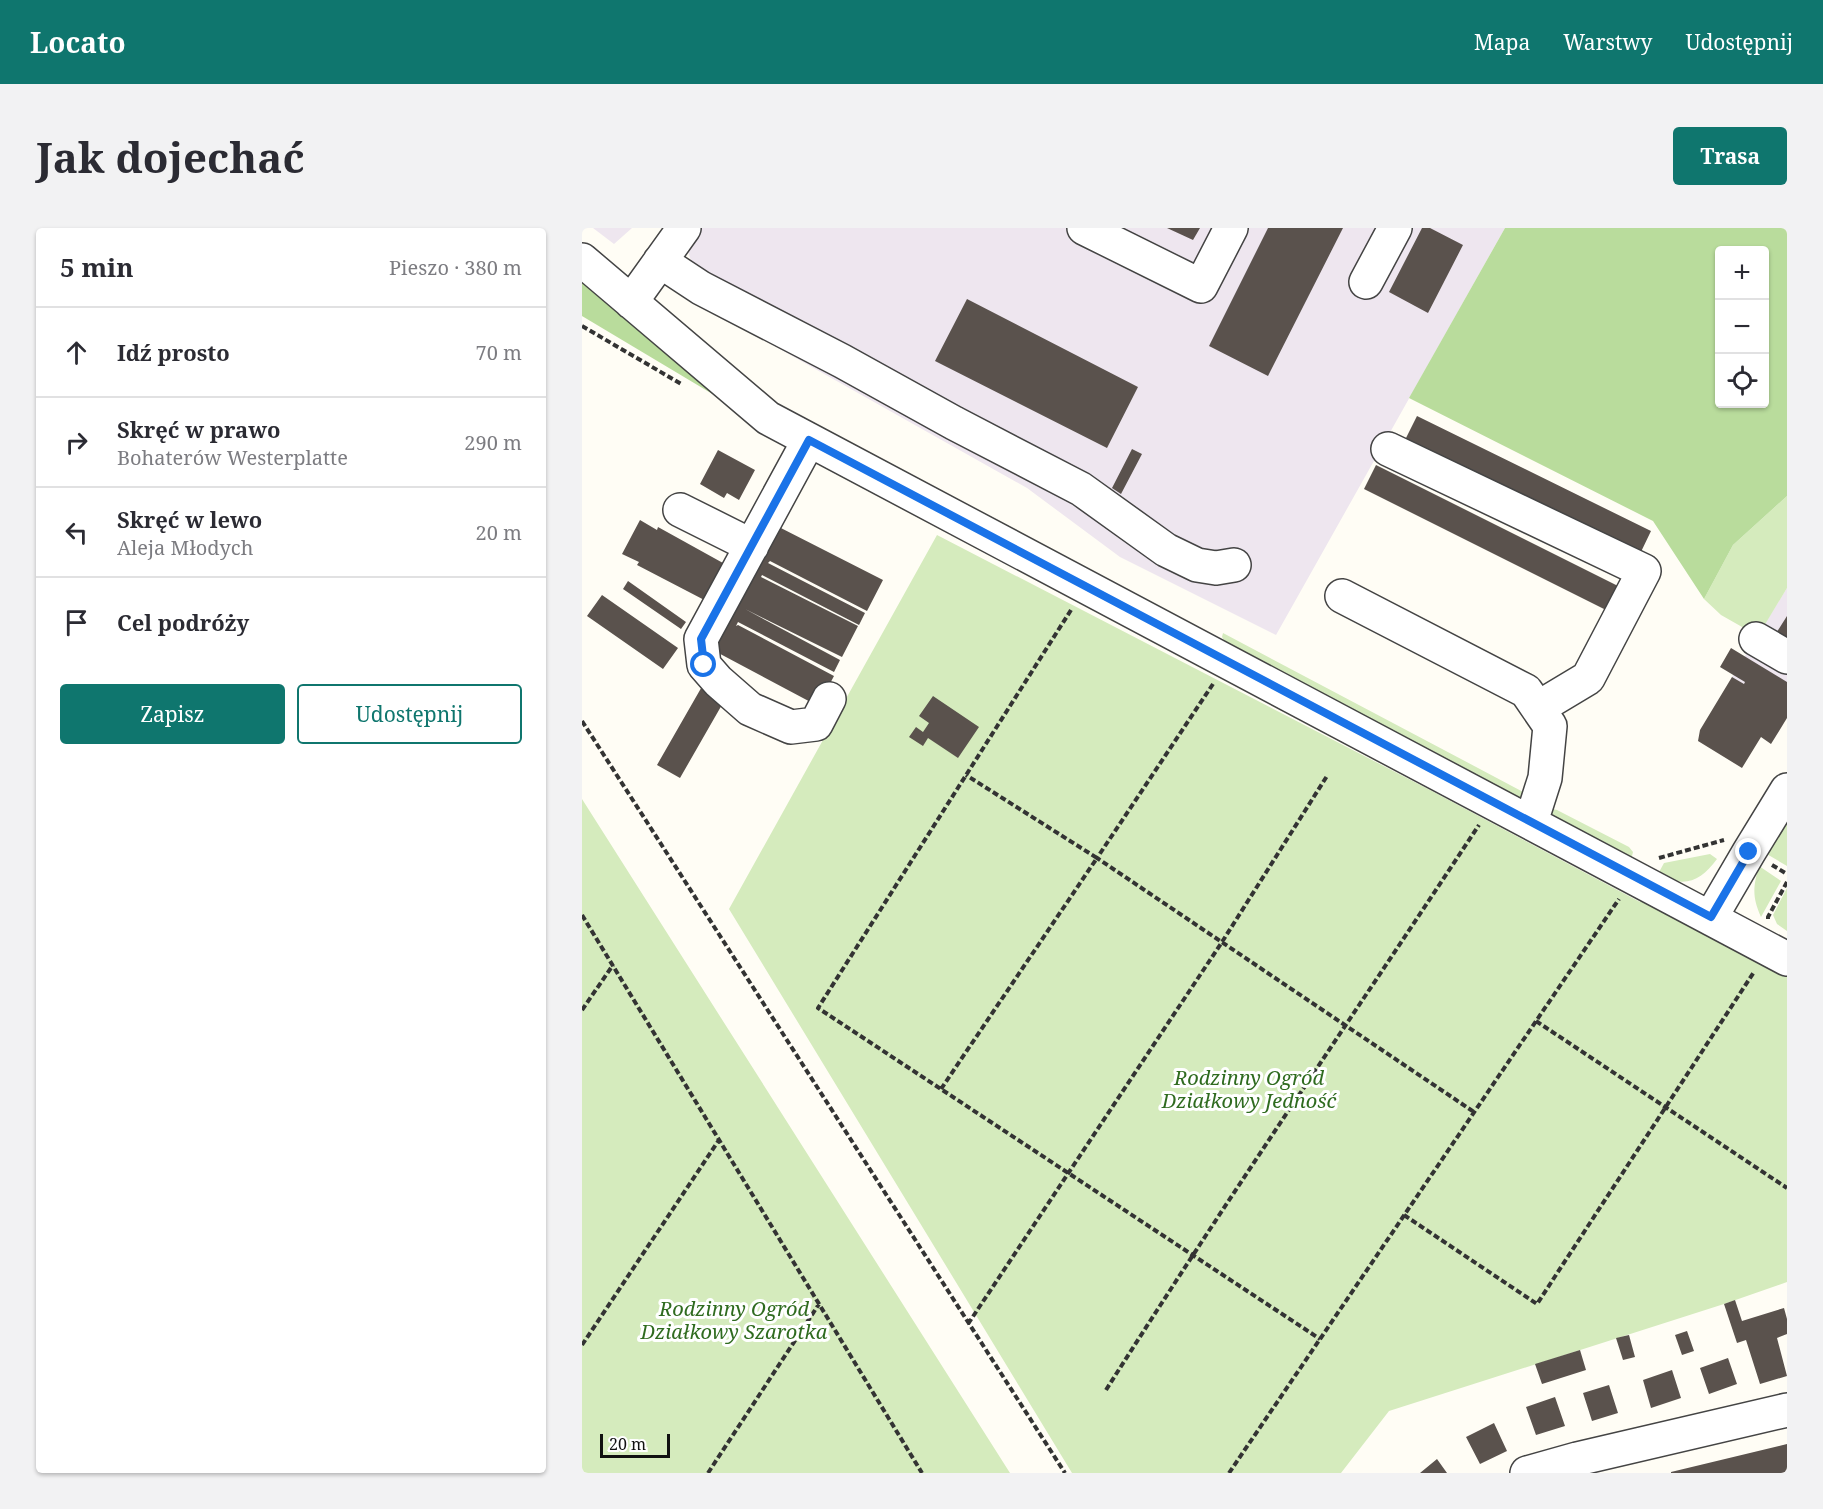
<!DOCTYPE html>
<html lang="pl">
<meta charset="utf-8">
<style>
:root{--surface:#fff;--page:#f2f2f3;--text:#2b2b33;--muted:#7c7c81;--line:#e1e1e2;--accent:#0f766e}
body{margin:0;font-family:"Noto Serif",serif;background:var(--page);color:var(--text)}
.controls{position:absolute;right:18px;top:18px;display:grid;overflow:hidden;border-radius:6px;box-shadow:0 2px 4px #0004}
.controls button{width:54px;height:54px;display:grid;place-items:center;padding:0;border:0;border-bottom:2px solid var(--line);background:var(--surface);color:var(--text);font:30px sans-serif}
.scale{position:absolute;left:18px;bottom:15px;width:70px;box-sizing:border-box;padding-left:6px;border:3px solid #111;border-top:0;font-size:16px;line-height:21px;white-space:nowrap;color:#111;-webkit-text-stroke:4px #fff;paint-order:stroke}
.stop{position:absolute;width:18px;height:18px;margin:-14px;border:4px solid #1a73e8;border-radius:50%;background:#fff}
.stop.end{background:#1a73e8;border-color:#fff;box-shadow:0 2px 6px #0008}
.list{margin:0;padding:0;list-style:none}
h2{display:flex;justify-content:space-between;align-items:center;height:78px;margin:0;padding:0 24px;font-size:26px}
h2 small{font-size:20px;font-weight:400;color:var(--muted)}
.list li{display:grid;grid-template-columns:39px 1fr auto;gap:18px;align-items:center;box-sizing:border-box;height:90px;padding:0 24px;border-top:2px solid var(--line)}
.list b{display:block;font-size:22px;white-space:nowrap}
.list p{margin:0;font-size:20px;white-space:nowrap;color:var(--muted)}
.list em{font-size:20px;font-style:normal;color:var(--muted)}
.actions{display:flex;gap:12px;padding:18px 24px}
.actions a{flex:1;padding:14px 0;border:2px solid var(--accent);border-radius:6px;text-align:center;font-size:21px;color:var(--accent)}
.actions .main{background:var(--accent);color:#fff}
.icon{flex:none;width:33px;height:33px;fill:none;stroke:currentColor;stroke-width:2;stroke-linecap:round;stroke-linejoin:round}
.map{position:relative;flex:none;width:1205px;height:1245px;overflow:hidden;border-radius:6px}
header{display:flex;align-items:center;gap:36px;box-sizing:border-box;height:84px;padding:0 30px;background:var(--accent);color:#fff}
header strong{font-size:28px}
nav{display:flex;gap:33px;margin-inline-start:auto;font-size:21px}
.intro{display:flex;align-items:center;justify-content:space-between;box-sizing:border-box;height:144px;padding:0 36px}
h1{margin:0;font-size:42px}
.button{padding:15px 27px;border-radius:6px;background:var(--accent);color:#fff;font-size:21px;font-weight:700}
main{display:flex;gap:36px;padding:0 36px}
aside{flex:1;background:var(--surface);border-radius:6px;box-shadow:0 2px 4px #0004}
.map>svg:first-child{display:block}
</style>
<header>
<strong>Locato</strong>
<nav><a>Mapa</a><a>Warstwy</a><a>Udostępnij</a></nav>
</header>
<div class="intro"><h1>Jak dojechać</h1><a class="button">Trasa</a></div>
<main>
<aside>
<h2>5 min<small>Pieszo · 380 m</small></h2>
<ul class="list">
<li><svg class="icon" aria-label="ahead" viewBox="0 0 24 24"><path d="M12 20V5M6 11l6-6 6 6"/></svg><div><b>Idź prosto</b></div><em>70 m</em></li>
<li><svg class="icon" aria-label="right" viewBox="0 0 24 24"><path d="M7 20v-9h11M14 6l5 5-5 5"/></svg><div><b>Skręć w prawo</b><p>Bohaterów Westerplatte</p></div><em>290 m</em></li>
<li><svg class="icon" aria-label="left" viewBox="0 0 24 24"><path d="M17 20v-9H6M10 6l-5 5 5 5"/></svg><div><b>Skręć w lewo</b><p>Aleja Młodych</p></div><em>20 m</em></li>
<li><svg class="icon" aria-label="arrive" viewBox="0 0 24 24"><path d="M6 21V4h12l-3 4 3 4H6"/></svg><div><b>Cel podróży</b></div></li>
</ul>
<div class="actions"><a class="main">Zapisz</a><a>Udostępnij</a></div>
</aside>
<div class="map">
<svg width="1205" height="1245" viewBox="0 0 1205 1245">
<rect width="100%" height="100%" fill="#fffdf5"/>
<path fill="#eee6ef" d="M11,0H50L32,16Z
M98,0H923L694,407L538,329L445,260L125,80Z
M1205,360V483L1150,449Z"/>
<path fill="#d5ebbd" d="M1205,268V360L1176,408L1139,387L1122,371L1151,317Z
M355,307L848,562L1058,674L1063,667L1205,743V1054L1142,1076L807,1183L759,1245H490L147,681Z
M641,405L947,567L938,574L643,414L640,409Z
M0,571L428,1245H0Z
M967,580L975,582L1047,619L1051,624L1050,628L1047,630L968,590Z
M1205,589V638L1183,625Z
M1128,626L1135,631C1119,653 1102,661 1076,646L1082,635Z
M1177,638L1199,653L1179,689C1170,669 1171,659 1177,638Z
M1205,660V703L1195,696L1191,687Z"/>
<path fill="#b9dc9c" fill-rule="evenodd" d="M923,0H1205V268L1151,317L1122,371L1071,293L827,170ZM1138,22H1182V176H1138Z
M0,46L179,195L0,88Z"/>
<path fill="#5a524d" d="M585,0H618L611,12Z
M686,0H761L686,148L627,118Z
M840,0H848L881,17L846,85L807,64Z
M385,71L556,159L525,220L353,133Z
M835,188L1069,303L1057,328L823,212Z
M550,221L560,226L539,266L530,260Z
M136,222L173,242L157,272L145,265L142,270L118,256Z
M794,237L1038,359L1026,383L782,261Z
M58,292L75,302L76,299L150,340L130,376L55,337L57,334L40,326Z
M191,296L301,352L285,383L188,333L186,335L283,385L277,397L180,347L179,349L276,398L260,429L163,381L258,432L252,444L156,394L154,398L156,397L252,448L236,478L127,420Z
M46,353L104,394L99,401L41,361Z
M20,367L96,420L81,441L5,388Z
M1205,388V414L1193,407Z
M1149,420L1205,454V490L1189,516L1179,509L1160,540L1116,513L1118,502L1150,449L1162,456L1163,454L1138,439Z
M122,455L145,468L98,550L75,537Z
M351,468L397,499L376,530L346,510L341,518L327,509L334,499L341,504L347,495L337,488Z
M1153,1072L1160,1093L1202,1080L1205,1091V1106L1195,1110L1205,1148L1178,1156L1164,1112L1155,1115L1142,1076Z
M1105,1103L1112,1123L1100,1127L1093,1107Z
M1047,1107L1053,1129L1041,1132L1034,1110Z
M998,1122L1004,1142L960,1156L953,1136Z
M1146,1130L1155,1156L1127,1166L1118,1140Z
M1090,1142L1099,1170L1069,1180L1061,1152Z
M1027,1157L1036,1185L1010,1193L1001,1165Z
M973,1169L983,1198L954,1207L944,1179Z
M912,1195L925,1223L898,1236L884,1209Z
M1205,1216V1245H1089V1244Z
M855,1231L865,1245H838Z"/>
<g fill="none" stroke-linecap="round" stroke-linejoin="round">
<g stroke="#444" stroke-width="36">
<path id="minor" d="M502,0L619,58L649,0
M0,32L186,190L1205,731
M78,33L119,60L260,133L372,195L499,261L584,322L615,337L634,340L652,337
M784,54L813,0
M49,74L102,0
M227,212L119,411L122,437L136,453L168,481L209,499L234,496L247,471
M806,221L1062,343L1006,450L956,480
M98,282L170,318
M760,368L944,463L968,498L963,550L949,594
M1174,411L1205,429
M1129,689L1167,624L1205,562
M945,1245L995,1231L1205,1182"/>
</g>
<path stroke="#333" stroke-width="4" stroke-dasharray="6 3" stroke-linecap="butt" d="M0,98L101,157
M489,382L236,780L738,1111
M631,456L515,630L892,884
M0,493L483,1245
M1077,630L1142,612
M1190,637L1205,646
M0,687L340,1245
M1186,691V689L1205,654
M0,782L31,737
M954,793L1205,960
M359,861L515,630L384,547
M822,987L955,1076L1172,744
M386,1096L640,714L745,548
M0,1117L137,912
M524,1162C645,971 773,785 897,597
M126,1245L237,1076
M647,1245L1037,671"/>
<use href="#minor" stroke="#fff" stroke-width="33"/>
</g>
<g fill="none" stroke-linecap="round" stroke-linejoin="round">
<path stroke="#1a73e8" stroke-width="8" d="M122,437L119,411L227,212L1129,689L1167,624"/>
</g>
<g text-anchor="middle" stroke-width="6" stroke-linejoin="round" paint-order="stroke">
<g font-size="20" font-style="italic" fill="#2f6b1f" stroke="#fff">
<text x="667" y="857">Rodzinny Ogród<tspan x="667" dy="23">Działkowy Jedność</tspan></text>
<text x="152" y="1088">Rodzinny Ogród<tspan x="152" dy="23">Działkowy Szarotka</tspan></text>
</g>
</g>
</svg>
<div class="controls">
<button>+</button>
<button>−</button>
<button><svg class="icon" aria-label="locate" viewBox="0 0 24 24"><circle cx="12" cy="12" r="6"/><path d="M12 2v4M12 18v4M2 12h4M18 12h4"/></svg></button>
</div>
<div class="scale">20 m</div>
<div class="stop" style="left:122px;top:437px"></div>
<div class="stop end" style="left:1167px;top:624px"></div>
</div>
</main>
